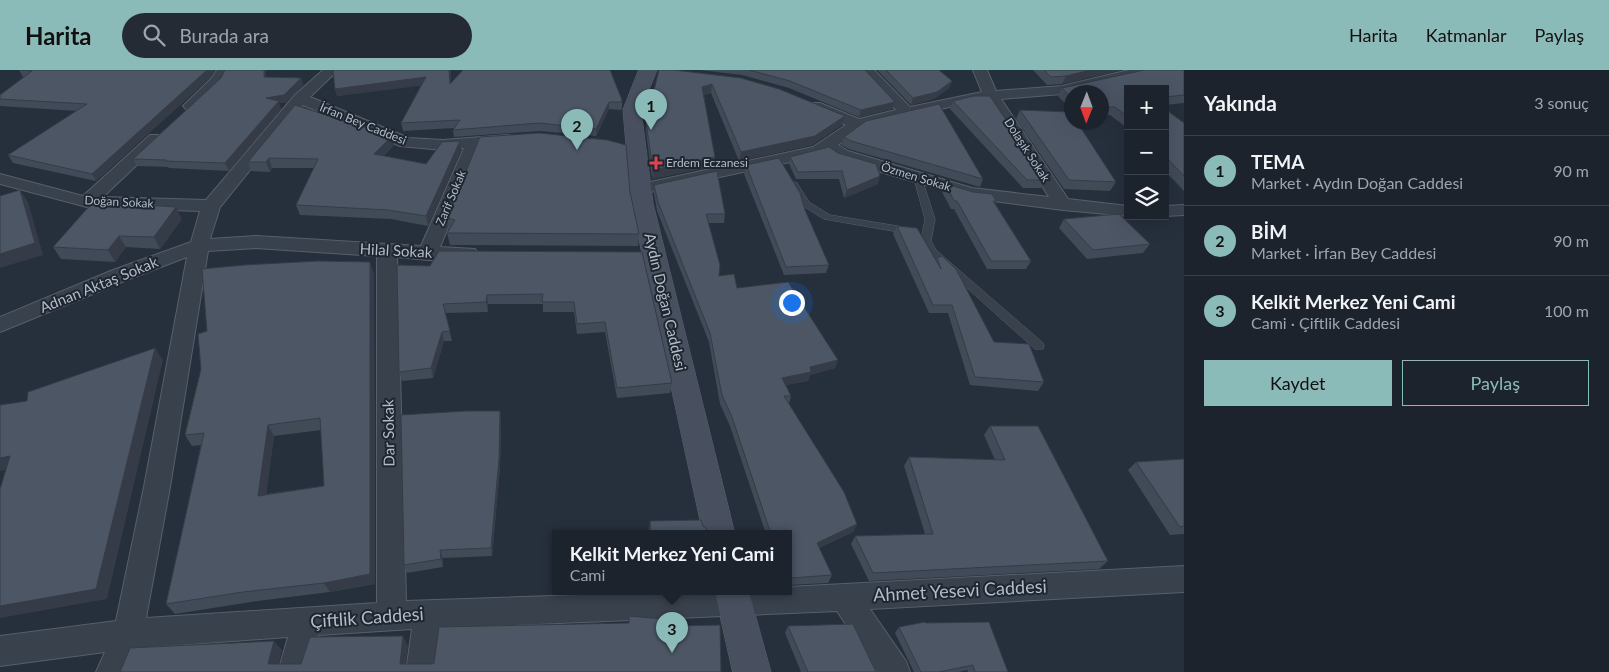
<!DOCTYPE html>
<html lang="tr">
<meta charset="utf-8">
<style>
:root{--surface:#1c232d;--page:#252b35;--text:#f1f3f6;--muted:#a0a4aa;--line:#3a4049;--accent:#8bbbb9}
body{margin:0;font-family:Lato,sans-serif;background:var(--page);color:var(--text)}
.controls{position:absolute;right:15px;top:15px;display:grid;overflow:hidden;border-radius:0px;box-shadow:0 5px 20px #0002}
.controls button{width:45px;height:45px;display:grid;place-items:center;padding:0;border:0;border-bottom:1px solid var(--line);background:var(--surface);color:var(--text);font:25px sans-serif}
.compass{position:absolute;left:1064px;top:15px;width:45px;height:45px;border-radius:50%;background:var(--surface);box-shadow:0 5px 20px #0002;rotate:181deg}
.you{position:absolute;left:791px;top:232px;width:18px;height:18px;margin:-12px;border:4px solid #fff;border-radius:50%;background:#1a73e8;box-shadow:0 0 0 8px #1a73e833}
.badge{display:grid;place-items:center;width:32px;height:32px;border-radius:50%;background:var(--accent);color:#111;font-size:16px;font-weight:700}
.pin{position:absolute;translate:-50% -41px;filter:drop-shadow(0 1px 2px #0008)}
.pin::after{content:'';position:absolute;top:26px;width:18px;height:15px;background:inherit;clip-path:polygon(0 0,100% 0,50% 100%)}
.popup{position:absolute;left:552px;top:460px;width:240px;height:65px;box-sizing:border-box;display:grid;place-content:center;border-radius:0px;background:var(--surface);filter:drop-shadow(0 1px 4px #0005);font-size:16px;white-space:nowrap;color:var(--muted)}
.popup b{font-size:19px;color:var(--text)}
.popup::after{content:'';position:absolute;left:50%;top:100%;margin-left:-10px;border:10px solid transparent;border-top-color:var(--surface)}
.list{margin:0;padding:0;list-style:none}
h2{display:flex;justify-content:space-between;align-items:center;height:65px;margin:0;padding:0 20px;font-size:21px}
h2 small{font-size:16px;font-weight:400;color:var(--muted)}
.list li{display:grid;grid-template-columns:32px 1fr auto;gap:15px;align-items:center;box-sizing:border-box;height:70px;padding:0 20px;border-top:1px solid var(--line)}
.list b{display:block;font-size:19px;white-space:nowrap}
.list p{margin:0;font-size:16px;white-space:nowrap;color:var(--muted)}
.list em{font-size:16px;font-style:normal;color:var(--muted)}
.actions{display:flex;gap:10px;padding:15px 20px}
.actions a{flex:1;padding:11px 0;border:1px solid var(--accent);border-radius:0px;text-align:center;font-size:18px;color:var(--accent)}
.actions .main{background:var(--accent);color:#111}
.icon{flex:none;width:28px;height:28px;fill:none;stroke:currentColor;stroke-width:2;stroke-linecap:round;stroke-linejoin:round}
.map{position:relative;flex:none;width:1184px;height:602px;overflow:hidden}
header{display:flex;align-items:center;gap:30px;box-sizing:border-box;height:70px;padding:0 25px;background:var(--accent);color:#111}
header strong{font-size:24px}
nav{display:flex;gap:28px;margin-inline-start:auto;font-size:18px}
.search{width:350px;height:45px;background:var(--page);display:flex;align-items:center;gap:12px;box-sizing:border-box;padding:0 18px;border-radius:28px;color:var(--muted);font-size:19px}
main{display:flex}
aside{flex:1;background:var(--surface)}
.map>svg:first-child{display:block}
</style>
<header>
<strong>Harita</strong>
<div class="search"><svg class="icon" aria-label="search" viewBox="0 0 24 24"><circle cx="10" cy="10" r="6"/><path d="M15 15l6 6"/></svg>Burada ara</div>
<nav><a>Harita</a><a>Katmanlar</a><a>Paylaş</a></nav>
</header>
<main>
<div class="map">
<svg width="1184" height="602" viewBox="0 0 1184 602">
<rect width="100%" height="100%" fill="#262f3c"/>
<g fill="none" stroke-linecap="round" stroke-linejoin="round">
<g stroke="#575f6a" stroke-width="1">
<path id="service" d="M918,106L922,109L935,149L931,171L936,180L1043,273L1044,276L1043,279H1035L929,184L921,171L925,149L914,109Z
M794,112L797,113L809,132L830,145L910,158L915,161L910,164L824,149L803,136L790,115Z"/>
</g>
<g stroke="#575f6a" stroke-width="2">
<path id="minor" d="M217,0H231L222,14L196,39H186L183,36L186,33L212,8Z
M323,0H338L310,27L409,68L443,70L508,65L514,67L516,70L514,73L481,77L440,177L475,179L478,183L475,187C451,194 421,189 397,187L406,531L668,522H788V517L1184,496V522L870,539L906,591L910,602H877L837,541L442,558L436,602H406L412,559L318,565L308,602H278L288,567L137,578L127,602H96L105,582L0,596V566L116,551L144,417L187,187L127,210L0,262V247L113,200L191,172L200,141L87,137L0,114V104L83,126L150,65H162L164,68L162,71L103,127L206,130L295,25ZM303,35L400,76L443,80L464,78L421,176L256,166L210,169L220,137ZM256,178L377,186V533L146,548L170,417L208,181Z
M859,0H874L910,37L982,22L973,0H987L996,21L1062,16L1129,0H1155L1153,3L1062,24L1001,29L1068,129L1128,136L1129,146L1063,140L970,128L836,89L827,82L818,86L641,124L635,123L632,119L635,115L641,114L813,77L846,55L810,39L807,36L810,33H820L859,49L896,40ZM987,30L1049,127L972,118L848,81L838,75L863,57L971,32Z
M1184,135V145L1165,146H1164L1165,136Z"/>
</g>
<g stroke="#575f6a" stroke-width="1">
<path id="secondary" d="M639,0H657L641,40L653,133L735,464H703L631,133L623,40Z
M715,522H749L771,602H733Z"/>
</g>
<use href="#service" fill="#39414c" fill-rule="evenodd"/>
<use href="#minor" fill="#39414c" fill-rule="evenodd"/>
<use href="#secondary" fill="#48505f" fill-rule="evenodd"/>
</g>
<path fill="#414a57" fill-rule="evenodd" d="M19,0H215L211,7L96,111L13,93L8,85L77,41L0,36V25L24,7H23Z
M333,0H451V13L622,30V38L621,40L609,39L596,66L540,61L454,67L453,60L454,58L403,61L401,53L421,15L337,26L335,19Z
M674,0L842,55L812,75L739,91L711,23L704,25L714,96L652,109L646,61V52Z
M700,0H865L895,32L892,39L859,47L789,18L742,5Z
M877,0H939L952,11L949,18L934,29L911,35Z
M1033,0H1121L1062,14L1047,15Z
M1184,0V33L1166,35L1169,42L1184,53V121L1165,101V19H1128V60L1122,54L1110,45H1102V22H1072V41L1058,26L1062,18Z
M266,7L301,8L303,15L286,33H279L281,39L229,101L169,98L168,97L137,96L133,89L221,8Z
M953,31L1046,110L1041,118H1023L950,39Z
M295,35L394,75L384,86L426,94L460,71L461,80L428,156L391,149L300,145L296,135L314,98H272L270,102L251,101L248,92Z
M1020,40L1116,112L1110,121L1064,119L1016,49Z
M844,67L983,109L980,117L849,79L841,75Z
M829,77L878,114L844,128L839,109H796L789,94L790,87Z
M746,95L805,140L829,195L826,203L784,205L744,104Z
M946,114L996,131L995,133L1031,191L1026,199H987L954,139H951L942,122Z
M654,115L725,144L724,153H708L719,206L737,218L838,290L835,298L810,305L808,311L786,315L791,326L789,334L857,454L853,462L819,478L832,505L828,513L788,515V464H766L730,356L720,334L709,272L657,141L654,123Z
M630,122L639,164L638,176L450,175L447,163L449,160L447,148Z
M182,149L160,179L126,177L115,192L61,189L53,177Z
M1064,149L1150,174L1143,183L1087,189L1059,158Z
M897,156L936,191L937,188L994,272L1044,312L1038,321L970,315L948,243H929L893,164Z
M642,182L672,313L670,323L617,328L605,262L577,264L574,242H543V234H488V242L445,243L452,271H444L433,308L402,311L399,302L430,196Z
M374,204L375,514L330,522L251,532L175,544L166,534L201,375L192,376L185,365ZM321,360L324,416L266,424L274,366Z
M501,350L500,398L492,486L443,488V497L407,503L404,495Z
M990,356L1108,491L1099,499L869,511L851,474L855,466L925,464L904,396L909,387L995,390L984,365Z
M1184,389V464L1170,465L1128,400L1136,392Z
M650,451L703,456L707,464H649V459Z
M926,553L1008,602H968L967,600L959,602H914L895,563L899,557Z
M788,556L876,602H801L785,563Z"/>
<path fill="#353c47" d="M207,0H215L211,7L96,111L92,104Z
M264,0H266V15L264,7Z
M449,0H451V22L450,14Z
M1091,0H1121L1062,14L1066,6Z
M426,7L427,15L337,26L335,19Z
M301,8L303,15L286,33H279L281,39L229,101L225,93L266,28Z
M952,11L949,18L934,29L911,35L913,28Z
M712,14L711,23L701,26L702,17Z
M609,32V39L596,66V59Z
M895,32L892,39L859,47L861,40Z
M845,46L842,55L812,75L739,91L741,82Z
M392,66L394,75L377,93L374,84Z
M460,71L461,80L428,156L426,146Z
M715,87L714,96L652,109L653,100Z
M269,88L272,98L270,102L266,92Z
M880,106L878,114L844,128L847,120Z
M20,120L28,132L43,185L0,198V184Z
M176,137L182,149L160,179L154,167Z
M119,166L126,177L115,192L108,180Z
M370,192L374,204L375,514L330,522L324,513Z
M487,225L488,234V242L486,232Z
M442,262L444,271L433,308L431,298Z
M155,278L163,290L107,529L0,548V536Z
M838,290L835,298L810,305L808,311L780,316L782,308L810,297Z
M500,341L501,350L500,398L492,486L491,478Z
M268,355L274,366L265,436L258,426Z
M10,386L21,397L0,401V388Z
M857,454L853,462L813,481L817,473Z
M440,480L443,488V497L441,489Z
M403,566L408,576L405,602L400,594Z
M274,571L282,580L277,602L268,594Z"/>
<path fill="#4c5665" stroke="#353c47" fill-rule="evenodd" d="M19,0H207L92,104L8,85L87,34L0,29V25L32,1Z
M225,0H264V7L301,8L284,25L266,28L279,31L225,93L165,91L166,90L133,89L221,8Z
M333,0H449L450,14L463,0H610L622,30L621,32H609L596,59L539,53L453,60L460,50L401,53L426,7L335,19Z
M659,0H674L741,8L779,19L845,46L815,66L741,82L712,14L702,17L715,87L653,100L646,52Z
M749,0H865L895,32L861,40L790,11Z
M886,0H939L952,11L937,22L913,28Z
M1044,0H1091L1066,6L1051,7Z
M1144,0H1184V25L1165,27V19H1128V47L1115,37H1102V22H1072V28L1062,18Z
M974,26H990L1046,110H1027L953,31Z
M939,34L983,109L851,71L844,67L866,51Z
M295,35L392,66L374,84L426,94L442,72L460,71L426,146L388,140L296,135L318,89L269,88L266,92H248Z
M1165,35L1168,38L1169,42L1184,53V106L1165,86Z
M1020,40L1070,42L1072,44V52H1077L1116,112L1069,110Z
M539,63L607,70L626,75L630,122L639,164L447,163L455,150L447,148L480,67Z
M829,77L838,83L876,94L880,106L847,120L842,101L798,102L790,87Z
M779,88L800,123L805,140L829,195L786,197L746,95Z
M717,101L725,144H706L720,195L719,206L734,204L737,218L788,212L838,290L810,297L811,302L782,308L791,326H784L844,422L857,454L817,473L832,505L791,508L789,513H788V464H771L732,347L722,325L710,263L658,132L654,115Z
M946,114L973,122L992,124L996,131H993L1031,191H991L957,131H954Z
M20,120L35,173L0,184V126Z
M93,132L176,137L154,167L119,166L108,180L53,177Z
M1119,144L1150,174L1093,180L1064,149Z
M897,156L917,158L941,199L937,188L942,186L956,199L994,272L1029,274L1044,312L975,307L952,235H933Z
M439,181L642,182L672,313L617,318L605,252L577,254L574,232H542L543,224L487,225L486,232L443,234L450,261L442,262L431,298L399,302L397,195L430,196Z
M318,191L370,192V504L324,513L243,522L166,534L204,363L185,365L201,299L198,264L207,261L202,199L244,195ZM320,348L324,416L258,426L268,355Z
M155,278L96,519L0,536V419L10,386L0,388V335L27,331L28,322Z
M466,341H500L499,389L491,478L440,480L441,489L404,495L401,345Z
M990,356H1038L1108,491L873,503L855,466L933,464L909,387L1005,390Z
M1184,389V456L1180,457L1136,392Z
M701,450L703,456L706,458L707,464H651L650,451Z
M629,546L674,550V556L720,555L721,602H120L130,578L274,571L268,594H301L310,567L403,566L400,594H432L434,593L439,557L629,553Z
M925,552L926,553L989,552L1008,602H975L973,595L939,602H921L899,557Z
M853,554L876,602H808L788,556Z"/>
<path fill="#e0444e" stroke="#1e2631" stroke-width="2" d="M653.5 85.5h5v5h5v5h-5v5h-5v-5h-5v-5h5z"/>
<g text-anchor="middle" stroke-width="4" stroke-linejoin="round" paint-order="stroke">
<g font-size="12" fill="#b5bcc7" stroke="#1e2631">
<text transform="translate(363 54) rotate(22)" y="4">İrfan Bey Caddesi</text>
<text transform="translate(1027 80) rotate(57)" y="4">Dolaşık Sokak</text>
<text transform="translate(916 107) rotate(17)" y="4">Özmen Sokak</text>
<text transform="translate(451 128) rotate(-67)" y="4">Zarif Sokak</text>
<text transform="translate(119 132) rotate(3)" y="4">Doğan Sokak</text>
</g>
<g font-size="12" fill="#b5bcc7" stroke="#1e2631" text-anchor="start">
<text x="666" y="97">Erdem Eczanesi</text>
</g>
<g font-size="15" fill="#b5bcc7" stroke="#1e2631">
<text transform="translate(396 181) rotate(3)" y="5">Hilal Sokak</text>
<text transform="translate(99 215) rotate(-22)" y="5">Adnan Aktaş Sokak</text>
<text transform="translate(665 232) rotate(77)" y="5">Aydın Doğan Caddesi</text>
<text transform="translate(389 363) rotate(-91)" y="5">Dar Sokak</text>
</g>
<g font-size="18" fill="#b5bcc7" stroke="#1e2631">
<text transform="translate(960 521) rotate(-3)" y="6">Ahmet Yesevi Caddesi</text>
<text transform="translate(367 548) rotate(-4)" y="6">Çiftlik Caddesi</text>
</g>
</g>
</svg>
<div class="controls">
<button>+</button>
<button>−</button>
<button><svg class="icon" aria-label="layers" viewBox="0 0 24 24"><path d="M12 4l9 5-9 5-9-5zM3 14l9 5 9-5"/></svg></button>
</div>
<svg class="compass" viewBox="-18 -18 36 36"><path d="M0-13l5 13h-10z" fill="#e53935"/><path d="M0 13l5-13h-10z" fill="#a0a4aa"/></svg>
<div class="you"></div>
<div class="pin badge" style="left:651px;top:60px">1</div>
<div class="pin badge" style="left:577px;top:80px">2</div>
<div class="pin badge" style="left:672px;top:583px">3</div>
<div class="popup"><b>Kelkit Merkez Yeni Cami</b>Cami</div>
</div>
<aside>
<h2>Yakında<small>3 sonuç</small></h2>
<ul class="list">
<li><span class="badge">1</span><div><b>TEMA</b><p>Market · Aydın Doğan Caddesi</p></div><em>90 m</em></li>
<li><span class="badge">2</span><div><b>BİM</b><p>Market · İrfan Bey Caddesi</p></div><em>90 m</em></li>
<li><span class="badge">3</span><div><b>Kelkit Merkez Yeni Cami</b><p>Cami · Çiftlik Caddesi</p></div><em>100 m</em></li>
</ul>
<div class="actions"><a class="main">Kaydet</a><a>Paylaş</a></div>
</aside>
</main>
